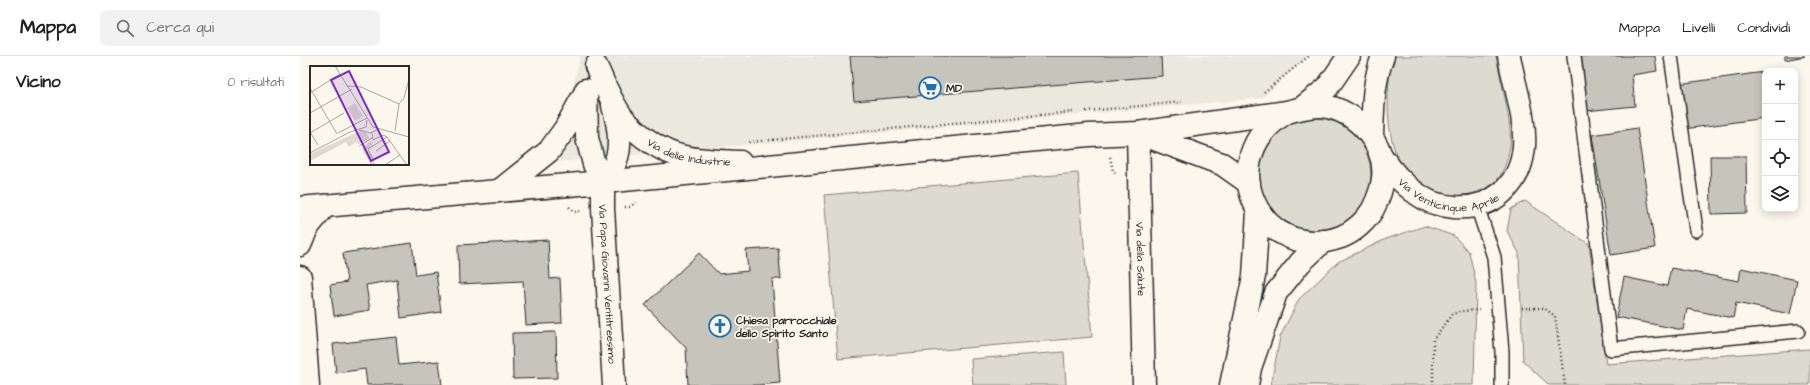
<!DOCTYPE html>
<html lang="it">
<meta charset="utf-8">
<style>
:root{--surface:#fff;--page:#f2f2f2;--text:#202124;--muted:#757577;--line:#e0e0e0}
body{margin:0;font-family:"Architects Daughter",sans-serif;background:var(--page);color:var(--text)}
.controls{position:absolute;right:12px;top:12px;display:grid;overflow:hidden;border-radius:8px;box-shadow:0 2px 10px #0003}
.controls button{width:36px;height:36px;display:grid;place-items:center;padding:0;border:0;border-bottom:1px solid var(--line);background:var(--surface);color:var(--text);font:20px sans-serif}
.list{margin:0;padding:0;list-style:none}
h2{display:flex;justify-content:space-between;align-items:center;height:52px;margin:0;padding:0 16px;font-size:17px}
h2 small{font-size:13px;font-weight:400;color:var(--muted)}
.icon{flex:none;width:22px;height:22px;fill:none;stroke:currentColor;stroke-width:2;stroke-linecap:round;stroke-linejoin:round}
.map{position:relative;flex:none;width:1510px;height:329px;overflow:hidden}
header{display:flex;align-items:center;gap:24px;box-sizing:border-box;height:56px;padding:0 20px;background:var(--surface);border-bottom:1px solid var(--line)}
header strong{font-size:19px}
nav{display:flex;gap:22px;margin-inline-start:auto;font-size:14px}
.search{width:280px;height:36px;background:var(--page);display:flex;align-items:center;gap:10px;box-sizing:border-box;padding:0 14px;border-radius:8px;color:var(--muted);font-size:15px}
main{display:flex}
aside{flex:1;background:var(--surface)}
.map>svg:first-child{display:block}
</style>
<header>
<strong>Mappa</strong>
<div class="search"><svg class="icon" aria-label="search" viewBox="0 0 24 24"><circle cx="10" cy="10" r="6"/><path d="M15 15l6 6"/></svg>Cerca qui</div>
<nav><a>Mappa</a><a>Livelli</a><a>Condividi</a></nav>
</header>
<main>
<aside>
<h2>Vicino<small>0 risultati</small></h2>
<ul class="list">
</ul>
</aside>
<div class="map">
<svg width="1510" height="329" viewBox="0 0 1510 329">
<rect width="100%" height="100%" fill="#fbf7ec"/>
<filter id="ink" filterUnits="userSpaceOnUse"><feTurbulence type="fractalNoise" baseFrequency=".025" numOctaves="2"/><feDisplacementMap in="SourceGraphic" scale="8" xChannelSelector="R" yChannelSelector="G"/><feConvolveMatrix kernelMatrix="1 2 1 2 8 2 1 2 1" color-interpolation-filters="sRGB"/></filter>
<g filter="url(#ink)">
<path fill="#ebe8de" d="M280,0H1009L962,42L256,106Z"/>
<path fill="#dddad0" stroke="#84827e" d="M1093,0H1196C1200,22 1213,70 1210,90C1208,103 1203,120 1193,128C1167,146 1130,143 1109,120C1084,93 1085,34 1093,0Z
M957 119a57 57 0 1 1 114 0a57 57 0 1 1-114 0Z
M778,117L792,281L538,303L524,139Z
M1225,145L1289,188L1306,308L1510,293V329H1249L1223,305L1219,197L1207,175L1211,153Z
M1125,170L1154,180L1169,196L1176,227L1174,329H971L980,281L999,243L1038,206L1086,183Z
M764,296L766,329H673L671,303Z"/>
<path fill="#c7c4bc" stroke="#2b2b2b" d="M550,0H861L862,20L554,45Z
M1279,0H1355L1357,15L1332,19L1335,50L1285,55Z
M1485,0H1505L1485,4Z
M1464,16L1465,62L1384,73L1378,28Z
M1337,72L1355,192L1311,199L1292,79Z
M1410,100H1446L1447,157L1411,158Z
M248,184L250,223L260,222L262,267L226,269L223,225L159,228L158,189Z
M112,187L116,219L136,216L141,256L101,262L97,224L66,229L70,254L34,260L30,229L47,226L43,197Z
M478,192L481,223H472L480,327L458,329H388L386,292L345,249L399,197L419,218L448,215L446,194Z
M1371,212L1439,225L1441,212L1497,224L1490,258L1436,247L1433,262L1387,253L1383,274L1316,261L1324,221L1367,230Z
M256,276L257,322L213,323L212,277Z
M96,281L99,309L139,305L142,329H67L65,313L36,317L33,288Z"/>
<g fill="none" stroke-linecap="round" stroke-linejoin="round">
<g stroke="#2b2b2b" stroke-width="16">
<path id="lane" d="M1274,0L1311,293L1498,275
M1371,0L1396,174
M1177,150L1194,201L1202,296V329"/>
</g>
<g stroke="#2b2b2b" stroke-width="25">
<g id="street">
<path id="s1" d="M296,10C304,27 311,46 323,62C338,79 362,97 385,101C403,105 422,105 440,106"/>
<path id="s2" d="M286,34L287,82L294,108L303,126V153L314,329"/>
<path id="s3" d="M838,77L844,329"/>
<path d="M303,126C307,120 312,113 315,107C323,89 318,67 313,50"/>
<path d="M199,135L249,95L265,73L285,37"/>
<path d="M0,189L7,172L25,150"/>
<path d="M0,221L8,329"/>
</g>
</g>
<g stroke="#2b2b2b" stroke-width="25">
<g id="secondary">
<path id="s4" d="M1082,101C1094,118 1106,132 1125,143C1133,148 1144,150 1154,151C1193,154 1221,129 1224,90C1226,61 1214,29 1209,0"/>
<path d="M931,329L954,220L958,155"/>
<path d="M947,329L950,312L976,237L1000,207L1023,185"/>
</g>
</g>
<g stroke="#2b2b2b" stroke-width="25">
<path id="primary" d="M1003,51L1027,32L1049,0
M841,78L922,108L949,127
M1072,79C1073,52 1073,26 1083,0
M0,152L303,126L789,79L838,77L987,56C999,53 1011,49 1023,50C1056,54 1087,88 1083,122C1082,134 1078,143 1073,153C1066,165 1054,176 1041,181C960,210 909,102 987,56"/>
</g>
<path stroke="#2b2b2b" stroke-width="2.5" stroke-dasharray="1 3" stroke-linecap="butt" d="M964,36L1009,0
M786,55L882,46
M449,86L773,56
M810,101L813,115L817,118
M269,151L275,156L282,155
M325,151H330L336,146
M1222,252H1244L1255,260L1265,329
M1133,329V284L1152,258L1162,255L1179,254"/>
<use href="#lane" stroke="#fbf7ec" stroke-width="13"/>
<use href="#street" stroke="#fbf7ec" stroke-width="22"/>
<use href="#secondary" stroke="#fbf7ec" stroke-width="22"/>
<use href="#primary" stroke="#fbf7ec" stroke-width="22"/>
</g>
</g>
<defs>
<g id="supermarket-ring" transform="scale(1.15)"><circle r="9.5" fill="#fbf7ec" stroke="#1f6fb2" stroke-width="1.5"/><path d="M-6-5.5h2.5l.6 2H6L4.5 2H-2.5L-4.4-4H-6ZM-1.5 3.2a1.3 1.3 0 1 0 .1 0ZM3 3.2a1.3 1.3 0 1 0 .1 0Z" fill="#1f6fb2"/></g>
<g id="church-ring" transform="scale(1.15)"><circle r="9.5" fill="#fbf7ec" stroke="#1f6fb2" stroke-width="1.5"/><path d="M-1.2-6h2.4v3.5h3.3v2.4h-3.3V6h-2.4V-.1h-3.3v-2.4h3.3Z" fill="#1f6fb2"/></g>
</defs>
<g fill-rule="evenodd">
<use href="#supermarket-ring" x="630" y="32"/>
<use href="#church-ring" x="420" y="270"/>
</g>
<g text-anchor="middle" stroke-width="3.5" stroke-linejoin="round" paint-order="stroke">
<g font-size="11" font-weight="bold" fill="#2b2b2b" stroke="#fbf7ec" text-anchor="start">
<text x="646" y="36">MD</text>
<text x="436" y="268">Chiesa parrocchiale<tspan x="436" dy="13">dello Spirito Santo</tspan></text>
</g>
<g font-size="11" fill="#2b2b2b" stroke="#fbf7ec">
<text dy="4" stroke="none"><textPath href="#s1" startOffset="136">Via delle Industrie</textPath></text>
<text dy="4" stroke="none"><textPath href="#s4" startOffset="83">Via Venticinque Aprile</textPath></text>
<text dy="4" stroke="none"><textPath href="#s3" startOffset="126">Via della Salute</textPath></text>
<text dy="4" stroke="none"><textPath href="#s2" startOffset="197">Via Papa Giovanni Ventitreesimo</textPath></text>
</g>
</g>
<g transform="translate(10 10)">
<rect width="99" height="99" fill="#fbf7ec"/>
<path d="M45,37L53,50L45,55L37,42ZM50,65L55,66L60,72L49,78L46,76L39,81L36,76L0,95V88ZM61,75L63,79L57,84L66,99H61L52,83Z" fill="#dddad0"/>
<path fill="none" stroke="#a8a59f" stroke-width="1" d="M25,0L63,61L99,71M38,20L51,21L89,38L85,65M0,22L27,68M0,27L30,8M89,38L94,32L99,13M0,47L42,23M49,64L60,67L69,63M0,66L8,79M0,67L34,47M28,67L57,52M62,67L63,74L73,69L77,71L97,99M49,80L62,72M66,85L80,75M0,87L40,66L56,61L57,54M63,93L58,83L77,71M75,99L90,89"/>
<path fill="#7b2cbf" fill-opacity="0.15" stroke="#7b2cbf" stroke-width="2" d="M39,5L79,86L61,95L21,14Z"/>
<rect width="99" height="99" fill="none" stroke="#2b2b2b" stroke-width="2"/>
</g>
</svg>
<div class="controls">
<button>+</button>
<button>−</button>
<button><svg class="icon" aria-label="locate" viewBox="0 0 24 24"><circle cx="12" cy="12" r="6"/><path d="M12 2v4M12 18v4M2 12h4M18 12h4"/></svg></button>
<button><svg class="icon" aria-label="layers" viewBox="0 0 24 24"><path d="M12 4l9 5-9 5-9-5zM3 14l9 5 9-5"/></svg></button>
</div>
</div>
</main>
